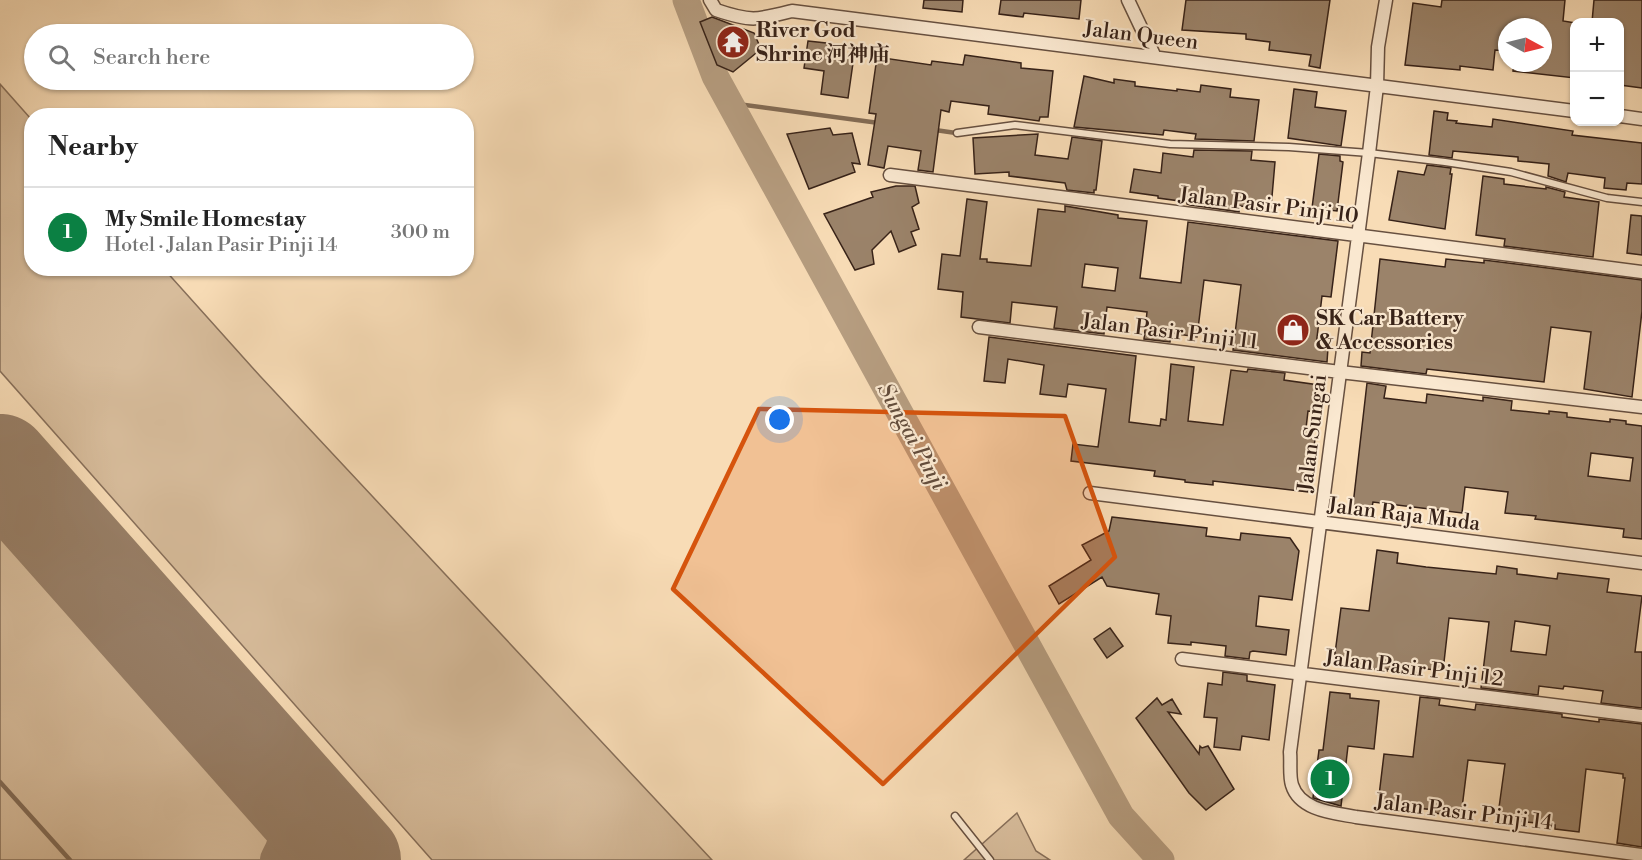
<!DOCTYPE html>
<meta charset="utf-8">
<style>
:root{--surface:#fff;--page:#f2f2f2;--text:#222;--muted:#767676;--line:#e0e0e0;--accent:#0b8043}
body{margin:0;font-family:"Libre Bodoni","Noto Serif SC",serif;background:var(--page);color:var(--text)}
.controls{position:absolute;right:18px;top:18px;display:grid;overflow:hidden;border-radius:12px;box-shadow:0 2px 4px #0004}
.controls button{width:54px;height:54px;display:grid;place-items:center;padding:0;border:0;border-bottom:2px solid var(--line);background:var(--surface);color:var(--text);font:30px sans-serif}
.compass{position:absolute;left:1498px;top:18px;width:54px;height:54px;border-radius:50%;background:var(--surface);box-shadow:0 2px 4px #0004;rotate:97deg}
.you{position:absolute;left:780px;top:420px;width:21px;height:21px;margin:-15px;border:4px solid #fff;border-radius:50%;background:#1a73e8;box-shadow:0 0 0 9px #1a73e833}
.badge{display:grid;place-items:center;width:39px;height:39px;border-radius:50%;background:var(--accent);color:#fff;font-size:20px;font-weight:700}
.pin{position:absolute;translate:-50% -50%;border:3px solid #fff;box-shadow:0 2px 6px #0006}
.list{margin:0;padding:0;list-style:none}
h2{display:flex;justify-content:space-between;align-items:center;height:78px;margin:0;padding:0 24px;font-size:26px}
h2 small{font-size:20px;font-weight:400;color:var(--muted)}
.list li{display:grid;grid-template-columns:39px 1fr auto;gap:18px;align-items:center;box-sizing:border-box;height:90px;padding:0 24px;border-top:2px solid var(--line)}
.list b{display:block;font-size:22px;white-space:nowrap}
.list p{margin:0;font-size:20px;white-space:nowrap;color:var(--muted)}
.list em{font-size:20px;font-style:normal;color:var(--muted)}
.icon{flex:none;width:33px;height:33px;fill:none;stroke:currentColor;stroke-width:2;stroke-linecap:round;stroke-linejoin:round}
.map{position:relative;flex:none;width:1642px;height:860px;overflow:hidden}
.search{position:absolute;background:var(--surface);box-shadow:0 2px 4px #0004;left:24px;top:24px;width:450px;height:66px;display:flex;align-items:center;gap:15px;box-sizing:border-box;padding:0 21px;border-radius:33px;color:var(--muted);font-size:22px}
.panel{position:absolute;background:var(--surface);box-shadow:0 2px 4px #0004;left:24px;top:108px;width:450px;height:168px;border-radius:24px}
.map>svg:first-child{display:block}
</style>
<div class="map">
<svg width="1642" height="860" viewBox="0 0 1642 860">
<rect width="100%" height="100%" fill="#f8dcb6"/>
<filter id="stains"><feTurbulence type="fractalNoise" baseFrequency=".00333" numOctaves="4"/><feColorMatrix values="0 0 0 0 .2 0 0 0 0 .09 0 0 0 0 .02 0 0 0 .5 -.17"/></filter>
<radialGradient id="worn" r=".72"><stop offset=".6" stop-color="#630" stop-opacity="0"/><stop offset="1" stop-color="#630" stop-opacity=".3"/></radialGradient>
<path fill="#d7bc9b" stroke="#876f5a" stroke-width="1.5" d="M0,84L31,119L32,268L164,269L260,376L712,860H432L0,371Z
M0,530L273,837V847L263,860H0Z
M1017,813L1036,851L1050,860H964Z"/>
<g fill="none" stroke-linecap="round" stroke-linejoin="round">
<path stroke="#836c56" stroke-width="4.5" d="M730,103L879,123
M935,130L956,133
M0,782L70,860"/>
<path stroke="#b69d80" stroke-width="27" d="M686,0L715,76L1121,816L1161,860"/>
<path stroke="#987f67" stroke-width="40" d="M279,778C292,807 296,832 280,860
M285,860C302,854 323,853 340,860"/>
<path stroke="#987f67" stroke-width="100" d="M0,464L351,860"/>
</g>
<path fill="#9b836a" stroke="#372218" stroke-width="1.5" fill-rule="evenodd" d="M924,0H963L962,12L923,8Z
M1001,0H1081L1079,19L1024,13L1023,17L999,14Z
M1186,0H1330L1320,68L1309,66L1311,55L1269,50L1270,42L1246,39V34L1182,30Z
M1442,0H1565L1563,21L1575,23V78L1513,71L1514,63H1543V27H1507V51L1495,50L1493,70L1460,66V70L1405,65L1413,3L1441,7Z
M1594,0H1642V88L1620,85V54L1623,28L1620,27V22H1592Z
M712,17L754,33L761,49L733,72L717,65L700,22Z
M808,41L835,44L834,54L854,56L848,98L821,94L824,71L804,68Z
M965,55L1021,63V68L1053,71L1048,117H1040L1039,121L988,114L989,106L951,101L949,112L941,110L933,172L918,170L921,151L888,146L884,168L868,165L876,114L869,113L877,57L931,65L932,61L963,65Z
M1084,76L1114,83V79L1135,82V86L1177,91V89L1200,92L1201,85L1231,89L1230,97L1259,100L1254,141L1195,139L1196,134L1164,130L1163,135L1074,127Z
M1294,89L1317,92L1315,107L1346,111L1341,146L1288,138Z
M1434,111L1448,113L1447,120L1457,121L1456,123L1492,127L1493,119L1573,131L1572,135L1642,143V184L1627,183L1626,190L1604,188L1605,178L1568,173L1566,182L1548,176L1549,164L1518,161V157L1453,151L1452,158L1429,155Z
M830,128L833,135L852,133L860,164L852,163L855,172L809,189L787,134Z
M1038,134L1035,155L1068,159L1072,137L1102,141L1096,190H1094V193L1067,190L1065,183L1009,176V172L975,174L973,138Z
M1194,150L1252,151L1251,160L1275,162L1271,208L1240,206L1239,212L1190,205L1187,204V202L1158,198V196L1130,192L1134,169L1161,173L1163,153L1193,157Z
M1319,154L1340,156V161L1343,162L1337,211L1312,208Z
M1427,165L1451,168L1450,174H1452L1445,229L1389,220L1398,171L1424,175Z
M1483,176L1504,179V184L1546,189V187L1565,192L1564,197L1599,202L1593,257L1504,246L1505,239L1476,235Z
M896,186H915L919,203L912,207L919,229L911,232L916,245L899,252L891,231L872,250L874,264L855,270L824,214L873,197L871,192Z
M967,199L987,202L980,259H987V262L1031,266L1038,209L1065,212V206L1118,215V218L1147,221L1140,278L1181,283L1188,222L1338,241L1331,297L1322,296L1316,346L1328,348L1327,362L1233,350L1241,285L1204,280L1197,337L1171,333L1170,342L1144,339L1147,312L1107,307L1104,334L1054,328L1057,307L1012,302L1010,323L961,317L963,292L938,289L942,254L960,256ZM1085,264L1118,268L1115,291L1082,287Z
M1631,215L1642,216V255L1627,253Z
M1380,259L1445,267L1446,259L1484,263V260L1642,280V311L1632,397L1584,389L1591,332L1551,327L1544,382L1427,369L1426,374L1361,366L1362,352L1370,353Z
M989,337L1136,356L1129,422L1160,426L1161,419L1166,420L1171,364L1194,367L1188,421L1223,425L1231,370L1247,372L1248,369L1285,373L1284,380L1319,385L1315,412L1308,411L1305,437L1315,439L1308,492L1213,481V485L1185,482V480L1154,476L1155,471L1071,461L1073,444L1098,447L1106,389L1068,384L1066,397L1040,394L1044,365L1008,359L1005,383L984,381Z
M1367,383L1386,386L1384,398L1426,403L1427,394L1483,401V397L1512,401L1511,410L1549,414V411L1567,413V417L1610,422V419L1626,421V424L1642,426V539L1623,537L1624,529L1535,519L1536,516L1505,513L1508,492L1465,487L1462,513L1373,502L1372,507L1353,505ZM1591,453L1633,458L1630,481L1588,476Z
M1112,517L1207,528L1206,536L1240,540L1241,533L1290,538L1299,551L1292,600L1259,596L1256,626L1289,630L1286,655L1253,651L1250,652L1249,659L1225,656L1226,646L1191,642V645L1168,643L1171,616L1156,614L1159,594L1107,586L1102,577L1059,604L1049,586L1091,560L1082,545L1109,531Z
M1377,550L1398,553L1397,563L1426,567L1496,574L1497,566L1517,569V574L1557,579L1558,573L1609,579L1607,592L1642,596L1635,652H1642V708L1601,703L1603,691L1564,686L1563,689L1539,686L1538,695L1481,688L1489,622L1449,618L1443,671L1419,668L1418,673L1387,669V671L1363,668L1364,664L1334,661L1341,608L1369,611ZM1515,621L1550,626L1546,655L1511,651Z
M1110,628L1123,646L1107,658L1094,639Z
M1223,672L1247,675V681L1275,685L1269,740L1242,736L1240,750L1214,747L1217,718L1204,717L1208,683L1222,685Z
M1330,692L1350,694V698L1379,701L1374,749L1348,746L1341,806L1313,798L1319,750H1323Z
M1420,697L1440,699L1439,705L1475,710L1476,704L1562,714V717L1599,722V719L1642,724V847L1617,843L1625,778H1623V774L1586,769L1579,832L1555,829V825L1517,821V824L1497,822L1505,764L1468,760L1461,816L1434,813L1435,810L1378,804L1384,754L1413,757Z
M1157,698L1162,705L1172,699L1181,714L1168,712L1199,754L1200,746L1202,748L1208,746L1234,789L1206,810L1189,793L1136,718Z"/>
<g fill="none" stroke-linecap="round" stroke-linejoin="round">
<g stroke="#675040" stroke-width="9">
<path id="lane" d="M957,133L1015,125L1170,144L1289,147L1369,153L1445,162L1511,172L1607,198L1642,202
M955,816L990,860"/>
</g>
<g stroke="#675040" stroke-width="15">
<path id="street" d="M710,0L716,10C751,22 757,20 792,11L1574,111
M1128,0L1155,57
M1386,0L1378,47L1377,86L1369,153L1290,752C1291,762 1289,776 1292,785C1300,811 1335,813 1356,817L1642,855
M1620,116L1642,119
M890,175L1642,272
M979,327L1340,372L1642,407
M1090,493L1642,563
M1182,659L1642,716"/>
</g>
<use href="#lane" stroke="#fae8d0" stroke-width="6"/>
<use href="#street" stroke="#fae8d0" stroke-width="12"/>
</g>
<path fill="#d6540d" fill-opacity="0.2" stroke="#d6540d" stroke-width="4.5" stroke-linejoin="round" d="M759,409L1065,416L1115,557L883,784L673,589Z"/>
<defs>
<g id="temple-disc" transform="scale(1.725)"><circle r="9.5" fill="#8f2418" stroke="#fae8d0"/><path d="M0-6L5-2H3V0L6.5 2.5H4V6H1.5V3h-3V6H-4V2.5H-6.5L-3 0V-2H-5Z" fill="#fff"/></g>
<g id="shop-disc" transform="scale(1.725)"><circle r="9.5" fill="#8f2418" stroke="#fae8d0"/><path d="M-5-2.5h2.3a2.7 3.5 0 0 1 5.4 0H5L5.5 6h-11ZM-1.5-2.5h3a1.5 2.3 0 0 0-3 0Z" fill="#fff"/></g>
</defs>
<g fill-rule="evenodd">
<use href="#temple-disc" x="733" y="42"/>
<use href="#shop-disc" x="1293" y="330"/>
</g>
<g text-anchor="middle" stroke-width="4.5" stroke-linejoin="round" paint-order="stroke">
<g font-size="21" font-weight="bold" fill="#372218" stroke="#fae8d0" text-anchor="start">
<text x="756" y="37">River God<tspan x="756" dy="24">Shrine 河神庙</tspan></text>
<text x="1316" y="325">SK Car Battery<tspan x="1316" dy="24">&amp; Accessories</tspan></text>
</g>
<g font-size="21" fill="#372218" stroke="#fae8d0">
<text transform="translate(1141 35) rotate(7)" y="7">Jalan Queen</text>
<text transform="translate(1269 205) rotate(7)" y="7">Jalan Pasir Pinji 10</text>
<text transform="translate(1170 331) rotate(7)" y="7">Jalan Pasir Pinji 11</text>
<text transform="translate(1312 433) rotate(-83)" y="7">Jalan Sungai</text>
<text transform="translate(1404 514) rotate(7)" y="7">Jalan Raja Muda</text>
<text transform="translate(1414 668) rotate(7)" y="7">Jalan Pasir Pinji 12</text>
<text transform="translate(1464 812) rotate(7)" y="7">Jalan Pasir Pinji 14</text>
</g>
<g font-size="22" font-style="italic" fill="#634d3c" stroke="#fae8d0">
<text transform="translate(913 436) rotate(61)" y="8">Sungai Pinji</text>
</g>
</g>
<rect width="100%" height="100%" filter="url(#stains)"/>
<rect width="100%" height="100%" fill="url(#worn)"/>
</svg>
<div class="controls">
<button>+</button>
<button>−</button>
</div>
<svg class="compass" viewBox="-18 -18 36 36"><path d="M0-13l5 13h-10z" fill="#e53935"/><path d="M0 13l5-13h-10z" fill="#767676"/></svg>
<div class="you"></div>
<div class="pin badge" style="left:1330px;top:779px">1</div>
<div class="search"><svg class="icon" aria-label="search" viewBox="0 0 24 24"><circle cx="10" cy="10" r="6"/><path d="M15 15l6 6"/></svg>Search here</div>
<section class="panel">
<h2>Nearby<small></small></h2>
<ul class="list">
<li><span class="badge">1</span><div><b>My Smile Homestay</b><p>Hotel · Jalan Pasir Pinji 14</p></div><em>300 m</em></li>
</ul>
</section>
</div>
